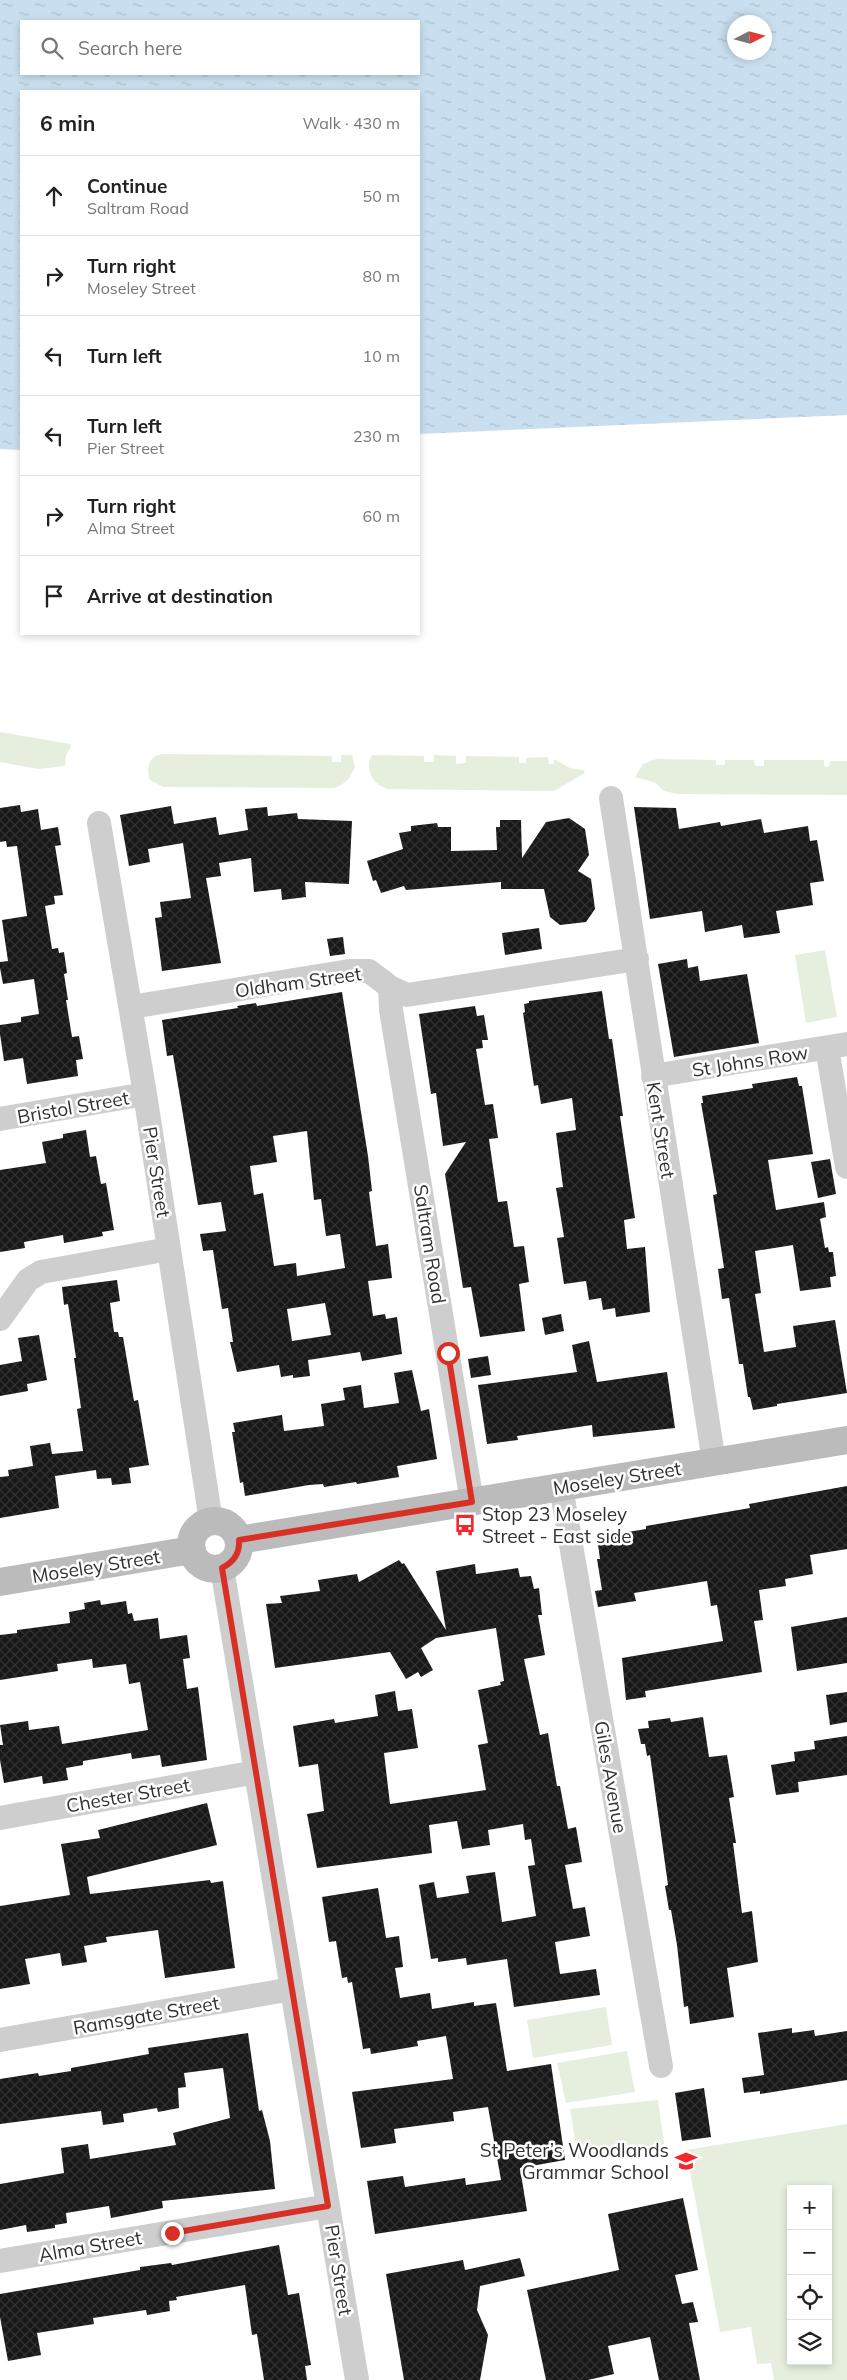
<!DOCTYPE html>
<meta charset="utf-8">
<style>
:root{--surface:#fff;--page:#f6f6f6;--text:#222;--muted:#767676;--line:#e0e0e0}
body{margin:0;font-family:Mulish,sans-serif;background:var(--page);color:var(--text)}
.controls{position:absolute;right:15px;bottom:15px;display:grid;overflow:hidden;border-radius:0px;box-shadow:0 2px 8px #0003}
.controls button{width:45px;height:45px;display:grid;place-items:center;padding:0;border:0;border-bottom:1px solid var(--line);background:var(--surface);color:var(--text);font:25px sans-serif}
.compass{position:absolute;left:727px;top:15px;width:45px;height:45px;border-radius:50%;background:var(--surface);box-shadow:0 2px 8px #0003;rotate:84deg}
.stop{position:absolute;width:15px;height:15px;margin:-11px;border:4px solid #d93025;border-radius:50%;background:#fff}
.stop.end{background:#d93025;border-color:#fff;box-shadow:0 1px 5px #0008}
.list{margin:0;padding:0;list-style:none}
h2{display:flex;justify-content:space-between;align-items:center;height:65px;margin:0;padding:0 20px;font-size:21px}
h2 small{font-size:16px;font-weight:400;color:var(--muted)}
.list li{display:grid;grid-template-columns:32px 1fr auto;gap:15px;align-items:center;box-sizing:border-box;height:80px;padding:0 20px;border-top:1px solid var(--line)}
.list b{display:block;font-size:19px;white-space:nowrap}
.list p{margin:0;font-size:16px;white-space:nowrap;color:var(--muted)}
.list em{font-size:16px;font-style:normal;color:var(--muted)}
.icon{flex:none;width:28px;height:28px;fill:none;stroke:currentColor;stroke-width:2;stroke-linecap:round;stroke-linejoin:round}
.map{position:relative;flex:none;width:847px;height:2380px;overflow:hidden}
.search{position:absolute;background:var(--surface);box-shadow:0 2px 8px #0003;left:20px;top:20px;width:400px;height:55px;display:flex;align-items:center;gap:12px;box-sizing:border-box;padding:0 18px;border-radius:0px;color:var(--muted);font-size:19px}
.panel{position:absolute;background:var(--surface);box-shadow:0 2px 8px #0003;left:20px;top:90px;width:400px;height:545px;border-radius:0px}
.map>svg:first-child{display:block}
</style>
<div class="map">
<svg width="847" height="2380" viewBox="0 0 847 2380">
<defs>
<pattern id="water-ripples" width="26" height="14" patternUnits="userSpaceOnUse" patternTransform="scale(1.25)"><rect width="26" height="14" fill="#c9dfef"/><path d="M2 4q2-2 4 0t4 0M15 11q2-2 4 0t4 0" fill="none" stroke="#adc0cd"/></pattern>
<pattern id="building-cross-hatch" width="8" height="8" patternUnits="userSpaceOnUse" patternTransform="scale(1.25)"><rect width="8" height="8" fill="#181818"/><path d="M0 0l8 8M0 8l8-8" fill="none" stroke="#313131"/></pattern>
</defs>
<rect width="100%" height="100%" fill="#fff"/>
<path fill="#e6efde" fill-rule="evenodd" d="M0,732L70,744L71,746L66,755L65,766L38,769L0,762Z
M162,754L332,756V762H341V755H352L355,767C350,778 346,784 334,788L163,787L150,780C146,768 148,757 162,754Z
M372,755L424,756V762H434V755L456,756V764L466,763V756L519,757V763H526V758L548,757L549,764H554V759L570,768L583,770L585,773L554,791L387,789C372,783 364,770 372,755Z
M656,759L716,760V765H725V760H754L755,766H764V760H824V766L829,767L830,761H847V795L677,794L664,791L656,783L635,777L643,764Z
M825,950L837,1017L806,1023L795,955Z
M606,2007L612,2045L533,2058L527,2020Z
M627,2051L635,2092L566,2103L557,2063Z
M658,2100L664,2144L578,2159L570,2109Z
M847,2124V2380H774L771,2363L757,2364L751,2327L720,2332L686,2150ZM791,2189H828V2361H791Z"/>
<path fill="url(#water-ripples)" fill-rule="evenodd" d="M0,0H847V415L419,434V91H21V450L0,449ZM21,21H419V74H21ZM734,22H764V52H734Z"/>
<path fill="url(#building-cross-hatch)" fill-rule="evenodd" d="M20,805L21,812L38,809L41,830L58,827L61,845L55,846L63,895L54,896L55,904L45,906L52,949L58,948L59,953L64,952L67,973L64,974L68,1000H66L72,1037L79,1036L83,1059L76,1060L78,1076L27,1084L23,1058L4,1061L0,1034V1025L21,1022V1017L39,1014L34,979L3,984L0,968V962L8,961L2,920L27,916L17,846L7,847L6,841L0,842V808Z
M171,806L174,824L216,817L219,835L248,830L245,809L267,807L268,816L297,813L298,819L352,821L349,884L305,882L306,897L282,900L281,889L254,892L251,858L219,863L221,876L206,878L221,963L162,971L155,918L162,917L160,902L191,898L183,843L148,849L150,862L129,866L120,815Z
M634,807L676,808L679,829L720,822L721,826L761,819L764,833L808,826L810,841L817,840L824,881L810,883L813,905L776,911L780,933L744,938L742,925L705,932L702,911L650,919Z
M569,818L585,829L589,855L578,871L591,879L595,909L586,922L560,925L550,917L544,889H501V882L406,890L404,886L381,893L376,880L373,881L367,861L403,849L399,833L411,831V826L437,823L438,827H451V851L497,850L496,827H500V820H521L522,858L546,822Z
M539,928L542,949L505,955L502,933Z
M343,937L345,954L330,956L327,939Z
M687,959L688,968L698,966L700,981L747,974L759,1043L674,1057L658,964Z
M602,991L609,1039H612L623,1116H620L635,1218L624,1220L627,1249L645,1247L650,1312L616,1317L615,1308L603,1310L601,1298L589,1300L586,1281L564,1284L557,1238L564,1237L556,1188L563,1187L556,1133L576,1130L572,1098L541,1104L538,1085L534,1086L523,1013L525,1012L524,1004L529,1003V1001Z
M342,992L368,1156L372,1191L369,1192L376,1246L388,1244L392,1278L368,1281L373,1316L385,1314L386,1319L397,1317L402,1354L362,1361L360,1352L308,1360L310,1376L293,1378V1375L281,1377L279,1365L237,1372L230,1342H233L228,1308L222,1309L213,1250L203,1251L200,1234L226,1231L221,1202L198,1205L173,1055L167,1056L162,1020L238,1008L237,1006L256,1003L257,1006ZM307,1131L314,1200L321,1199L326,1236L340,1234L345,1268L297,1276L296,1263L274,1266L263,1193L254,1195L250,1166L277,1162L273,1136ZM325,1303L331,1335L292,1341L287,1309Z
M475,1006L477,1016L484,1015L488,1040H482L483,1048L476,1049L485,1105L493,1104L498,1138L489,1139L498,1202L507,1201L514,1247L524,1246L529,1282L519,1284L525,1331L480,1337L471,1287L463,1288L445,1174L466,1142L443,1146L436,1093L431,1094L419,1014Z
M797,1077L799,1086H802L813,1154L768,1160L776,1210L824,1202L826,1217L820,1219L825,1248L828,1247L829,1252H833L836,1276L830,1277L831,1287L800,1291L793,1245L755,1251L761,1293L755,1294L764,1352L796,1347L793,1326L835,1320L847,1393L777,1404V1406L753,1410L750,1397H748L743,1364H739L729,1298L722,1299L718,1269L724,1268L713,1195L717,1194L701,1103H703L702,1096L753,1088L752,1084Z
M86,1130L90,1157L96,1156L101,1184L106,1183L114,1230L102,1232L103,1236L64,1243L63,1235L24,1242L25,1248L0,1252V1170L46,1163L42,1142L63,1138V1134Z
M830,1159L836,1194L818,1198L811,1162Z
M117,1280L120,1301L110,1303L114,1332H118L119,1337H123L134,1401L138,1400L149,1465L129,1468L131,1483L112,1485L111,1478L97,1479L96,1470L55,1476L59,1508L0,1518V1477L9,1476L8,1470L33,1466L30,1446L50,1443L52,1454L83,1451L77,1409L81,1408L74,1358H76L68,1304L64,1305L62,1287Z
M561,1314L564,1331L545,1335L542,1318Z
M39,1335L47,1380L27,1384L28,1391L0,1396V1365L22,1361L18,1338Z
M589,1341L597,1382L667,1372L675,1428L593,1437L592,1425L517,1436L518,1440L487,1444L478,1385L577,1372L572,1345Z
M488,1356L491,1375L471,1378L468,1359Z
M412,1370L421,1411L429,1409L437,1459L397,1466L399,1477L357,1484L356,1482L324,1487L323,1484L309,1485L245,1496L243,1482L240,1483L232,1432H235L233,1423L282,1415L284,1431L324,1426L321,1404L345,1400L343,1388L361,1385L364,1408L399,1403L394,1373Z
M847,1486V1549L810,1555L813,1574L785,1579L786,1586L759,1590L763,1620L754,1621L762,1672L645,1691L646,1697L626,1700L622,1658L723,1641L717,1605L711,1606L707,1581L634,1593L636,1601L598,1607L595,1591L602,1590L597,1559H600L597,1537L646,1529V1526L750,1508L749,1504Z
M399,1560L402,1564L404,1563L446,1630L436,1571L475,1564L476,1574L518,1568L520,1577L531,1576L534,1589L539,1588L542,1615H538L545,1655L524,1659L540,1735L548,1733L557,1786H560L568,1829L576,1827L582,1862L565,1865L573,1909L585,1907L590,1936L555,1942L560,1974L596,1969L600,1995L514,2007L507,1959L467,1965L466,1958L438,1962V1958L431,1959L419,1885L434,1882L437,1898L469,1893L466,1876L495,1872L502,1922L536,1916L528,1866L535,1865L531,1839L525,1840L523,1824L488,1830L490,1845L462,1849L457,1821L429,1825L432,1853L317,1868L307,1814L324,1811L318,1764L299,1767L293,1726L334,1719L335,1723L378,1716L375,1695L395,1691L398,1711L412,1709L418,1748L384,1753L390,1804L486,1790L478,1745L488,1743L478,1690L501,1685L500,1682L504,1681L496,1628L436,1638L421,1648L433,1670L421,1677L418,1672L406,1679L390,1652L275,1668L266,1604L282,1603L280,1596L320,1591L318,1580L357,1574L359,1582Z
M100,1600L101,1605L126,1601L128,1614L132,1613L134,1621L158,1618L160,1639L187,1635L190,1658L183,1659L187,1689L198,1687L207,1760L162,1767L160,1755L132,1759L131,1753L83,1761V1765L66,1768L68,1780L43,1784L42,1776L4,1783L0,1760V1745H3L0,1725L28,1721L29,1730L59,1726L62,1744L148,1730L140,1682L129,1684L126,1664L93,1668L92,1659L57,1664L58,1671L0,1680V1635L17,1633V1630L70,1623L69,1612L85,1609L84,1603Z
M847,1617V1663L797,1671L791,1627Z
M847,1692V1722L830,1725L826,1695Z
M703,1717L709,1757L727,1755L734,1797L729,1798L736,1843H733L742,1913L752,1911L758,1962L727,1968L734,2017L690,2024L688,2006L684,2007L677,1945L671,1910H669L665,1886L668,1885L650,1755L647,1756L645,1744H641L638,1729L649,1728L648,1721L670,1718L671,1722Z
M847,1736V1775L798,1782L799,1792L776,1795L771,1765L795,1761L794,1752L815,1749L814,1741Z
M207,1803L217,1845L87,1877L90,1894L210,1880L211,1883L223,1881L235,1968L165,1978L158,1930L106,1937L107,1942L84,1946L87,1962L62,1966L60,1953L25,1959L30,1984L0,1989V1906L70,1895L61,1844L100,1838L98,1830Z
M378,1888L386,1938L399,1936L403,1967L395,1968L400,1998L430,1993L432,2009L474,2002V2006L496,2003L507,2071L551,2064L565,2160L520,2168L527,2211L375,2234L367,2181L403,2176L405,2187L465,2178L466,2185L501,2180L488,2107L453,2112L454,2121L394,2129L396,2143L361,2148L352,2092L453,2079L446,2036L417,2041L418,2046L371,2054L370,2048L363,2049L352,1982L348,1983L347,1977L342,1978L336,1941L329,1942L322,1897Z
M792,2028V2033L814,2030L815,2036L847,2031V2080L760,2094V2091L744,2093L742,2078L764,2075L758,2033Z
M248,2033L259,2111L262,2110L270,2141L275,2189L162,2201L163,2208L111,2218L109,2206L66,2213L67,2223L55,2225V2228L27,2232L26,2225L0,2230V2184L64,2173L61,2148L88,2144L90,2159L176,2145L173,2133L230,2118L223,2068L184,2073L186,2087L178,2088L179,2108L158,2112L157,2108L123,2114L124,2122L103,2125L101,2111L0,2124V2079L38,2073L39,2076L71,2071V2068L149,2054L148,2048Z
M704,2088L711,2137L682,2141L675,2093Z
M683,2198L698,2270L675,2275L682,2304L693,2302L698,2322L689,2323L700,2380H659L650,2337L608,2346L614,2374L588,2380H546L527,2290L619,2270L608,2214Z
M279,2245L288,2295L299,2293L311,2365L305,2366L307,2380H264L257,2334L252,2335L245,2285L176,2297L177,2300L169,2301L170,2311L147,2315L146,2310L93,2318L94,2324L37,2333L41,2355L8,2361L0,2317V2294L140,2270V2267L171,2263L172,2265Z
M520,2258L525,2276L480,2286L477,2310L488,2335L480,2380H404L386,2274L463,2260L465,2270Z"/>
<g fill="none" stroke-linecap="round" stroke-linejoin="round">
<path stroke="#cecece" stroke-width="24" d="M611,798L714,1462
M99,823L145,1094L211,1521
M390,987L391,1010L472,1502
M131,1007L349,971H369L390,987L407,995L637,959
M827,1048L847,1167
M653,1076L847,1044
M0,1119L145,1094
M0,1319L28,1280L41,1272L169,1249
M561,1487L661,2066
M222,1568L357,2380
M0,1818L256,1772
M0,2040L292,1989
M0,2261L328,2206"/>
<path stroke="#bbb" stroke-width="28" d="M191 1545a24 24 0 1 1 48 0a24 24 0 1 1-48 0Z
M239,1540L847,1440
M0,1582L192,1550"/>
</g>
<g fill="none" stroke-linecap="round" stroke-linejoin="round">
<path stroke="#d93025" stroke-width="6" d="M172,2233L328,2206L222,1568C234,1562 240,1553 239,1540L472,1502L448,1353"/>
</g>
<defs>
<g id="bus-bare" transform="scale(1.725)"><path d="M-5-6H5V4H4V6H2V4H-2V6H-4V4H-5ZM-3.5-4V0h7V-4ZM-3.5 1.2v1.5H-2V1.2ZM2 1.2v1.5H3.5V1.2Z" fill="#f3282d" stroke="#fff" stroke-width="2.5" paint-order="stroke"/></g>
<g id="school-bare" transform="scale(1.725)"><path d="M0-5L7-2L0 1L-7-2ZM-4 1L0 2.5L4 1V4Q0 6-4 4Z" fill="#f3282d" stroke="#fff" stroke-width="2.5" paint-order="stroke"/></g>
</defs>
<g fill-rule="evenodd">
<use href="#bus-bare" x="465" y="1525"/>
<use href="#school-bare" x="686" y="2161"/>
</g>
<g text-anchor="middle" stroke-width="5" stroke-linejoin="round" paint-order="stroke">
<g font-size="19" fill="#313131" stroke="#fff">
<text transform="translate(298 982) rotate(-8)" y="7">Oldham Street</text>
<text transform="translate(750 1061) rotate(-9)" y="7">St Johns Row</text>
<text transform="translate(73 1107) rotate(-10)" y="7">Bristol Street</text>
<text transform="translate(661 1130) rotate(81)" y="7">Kent Street</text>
<text transform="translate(157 1172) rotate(81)" y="7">Pier Street</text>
<text transform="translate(430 1244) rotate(81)" y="7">Saltram Road</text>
<text transform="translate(617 1478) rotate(-9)" y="7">Moseley Street</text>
<text transform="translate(96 1566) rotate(-9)" y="7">Moseley Street</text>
<text transform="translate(611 1777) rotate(80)" y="7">Giles Avenue</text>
<text transform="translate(128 1795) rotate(-10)" y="7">Chester Street</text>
<text transform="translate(146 2015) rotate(-10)" y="7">Ramsgate Street</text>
<text transform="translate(90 2246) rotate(-10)" y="7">Alma Street</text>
<text transform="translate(339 2270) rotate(81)" y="7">Pier Street</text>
</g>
<g font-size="19" fill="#313131" stroke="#fff" text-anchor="start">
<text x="482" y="1521">Stop 23 Moseley<tspan x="482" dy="22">Street - East side</tspan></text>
<text x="669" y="2157" text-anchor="end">St Peter’s Woodlands<tspan x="669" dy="22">Grammar School</tspan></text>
</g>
</g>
</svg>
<div class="controls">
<button>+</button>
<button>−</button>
<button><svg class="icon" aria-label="locate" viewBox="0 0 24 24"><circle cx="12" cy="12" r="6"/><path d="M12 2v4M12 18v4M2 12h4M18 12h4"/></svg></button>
<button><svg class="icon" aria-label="layers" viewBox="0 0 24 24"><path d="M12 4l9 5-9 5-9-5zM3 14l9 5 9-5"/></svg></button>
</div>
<svg class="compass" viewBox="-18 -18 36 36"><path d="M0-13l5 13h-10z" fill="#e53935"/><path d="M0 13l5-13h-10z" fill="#767676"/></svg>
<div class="stop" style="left:448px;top:1353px"></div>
<div class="stop end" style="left:172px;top:2233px"></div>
<div class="search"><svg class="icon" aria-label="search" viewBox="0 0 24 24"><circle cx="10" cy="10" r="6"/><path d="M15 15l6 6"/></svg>Search here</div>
<section class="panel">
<h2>6 min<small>Walk · 430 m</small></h2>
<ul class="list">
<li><svg class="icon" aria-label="ahead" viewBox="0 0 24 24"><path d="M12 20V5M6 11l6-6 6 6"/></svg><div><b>Continue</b><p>Saltram Road</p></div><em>50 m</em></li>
<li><svg class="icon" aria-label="right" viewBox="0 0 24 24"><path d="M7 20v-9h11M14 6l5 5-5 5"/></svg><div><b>Turn right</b><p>Moseley Street</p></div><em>80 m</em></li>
<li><svg class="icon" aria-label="left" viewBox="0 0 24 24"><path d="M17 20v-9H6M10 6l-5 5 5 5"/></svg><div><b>Turn left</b></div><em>10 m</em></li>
<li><svg class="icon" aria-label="left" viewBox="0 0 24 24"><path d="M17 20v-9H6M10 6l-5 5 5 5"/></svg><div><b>Turn left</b><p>Pier Street</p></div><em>230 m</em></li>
<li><svg class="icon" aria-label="right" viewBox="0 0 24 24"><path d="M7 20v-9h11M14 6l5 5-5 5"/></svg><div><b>Turn right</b><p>Alma Street</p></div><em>60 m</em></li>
<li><svg class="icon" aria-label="arrive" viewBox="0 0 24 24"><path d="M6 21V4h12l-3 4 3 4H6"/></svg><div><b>Arrive at destination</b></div></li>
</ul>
</section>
</div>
